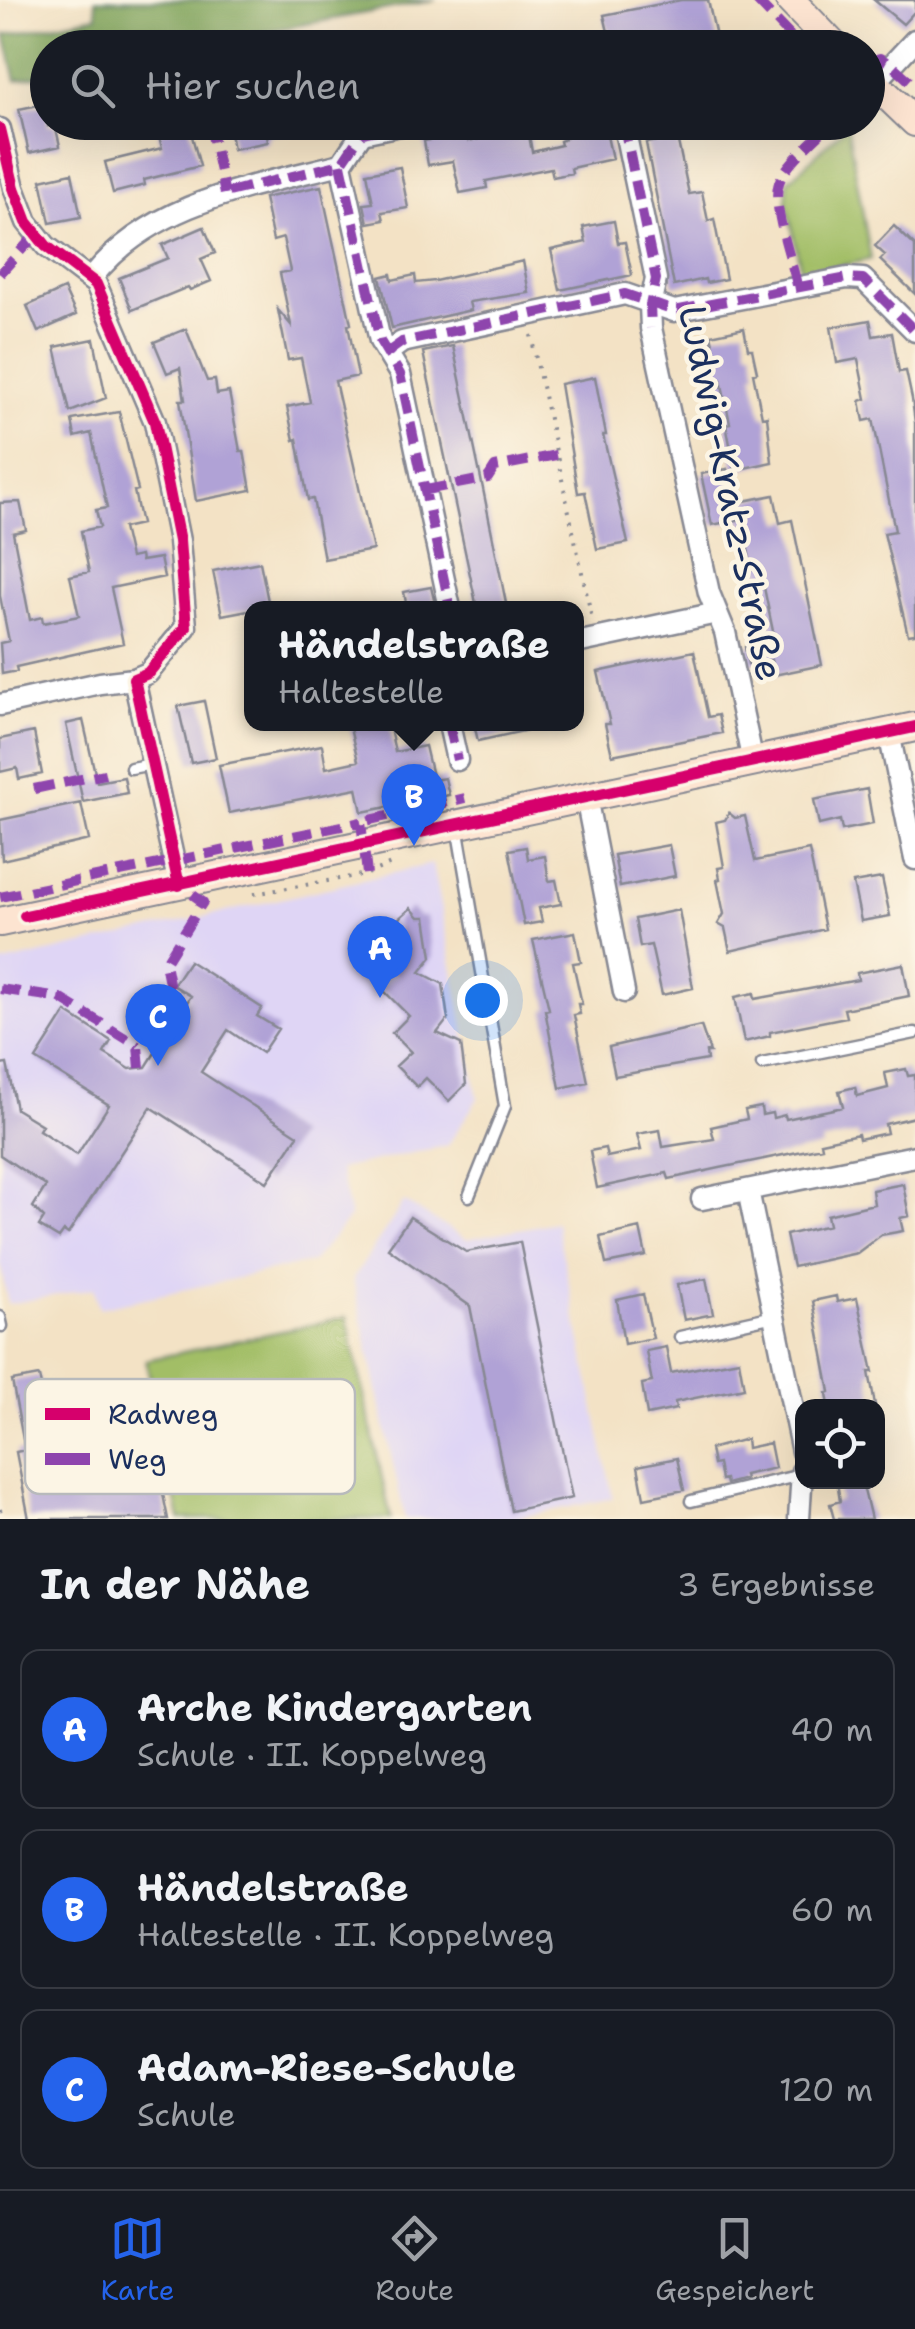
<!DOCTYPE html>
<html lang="de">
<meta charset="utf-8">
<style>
:root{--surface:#171b24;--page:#242831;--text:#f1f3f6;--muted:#9ea1a6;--line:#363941;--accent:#2563eb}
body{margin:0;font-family:"Shantell Sans",sans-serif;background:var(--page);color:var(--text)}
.controls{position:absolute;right:30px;bottom:30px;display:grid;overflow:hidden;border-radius:20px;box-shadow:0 10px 40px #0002}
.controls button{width:90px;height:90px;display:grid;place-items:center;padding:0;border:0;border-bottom:2px solid var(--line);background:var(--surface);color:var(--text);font:50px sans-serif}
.you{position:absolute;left:482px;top:1000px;width:35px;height:35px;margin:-25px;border:8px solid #fff;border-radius:50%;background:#1a73e8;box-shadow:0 0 0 15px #1a73e833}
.badge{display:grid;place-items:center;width:65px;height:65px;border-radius:50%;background:var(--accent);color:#fff;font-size:32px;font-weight:700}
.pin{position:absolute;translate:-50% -82px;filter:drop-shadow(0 2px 5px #0008)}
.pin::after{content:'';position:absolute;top:52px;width:35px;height:30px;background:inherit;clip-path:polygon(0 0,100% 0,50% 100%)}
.popup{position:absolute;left:244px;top:601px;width:340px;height:130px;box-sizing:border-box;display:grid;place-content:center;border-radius:20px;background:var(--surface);filter:drop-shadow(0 2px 8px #0005);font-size:32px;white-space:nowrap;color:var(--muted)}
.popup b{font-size:38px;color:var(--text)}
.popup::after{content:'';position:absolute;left:50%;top:100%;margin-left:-20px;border:20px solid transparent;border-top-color:var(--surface)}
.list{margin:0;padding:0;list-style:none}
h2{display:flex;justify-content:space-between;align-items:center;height:130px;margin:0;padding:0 40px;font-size:42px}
h2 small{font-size:32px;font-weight:400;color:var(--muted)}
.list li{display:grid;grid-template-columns:65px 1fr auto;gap:30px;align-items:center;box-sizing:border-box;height:160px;margin:0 20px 20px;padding:0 20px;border:2px solid var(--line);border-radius:20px}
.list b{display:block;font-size:38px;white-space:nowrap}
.list p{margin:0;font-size:32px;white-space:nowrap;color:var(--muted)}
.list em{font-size:32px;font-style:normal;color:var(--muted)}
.icon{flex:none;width:55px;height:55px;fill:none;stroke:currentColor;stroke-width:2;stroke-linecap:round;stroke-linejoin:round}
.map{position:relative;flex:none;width:915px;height:1519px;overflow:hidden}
.search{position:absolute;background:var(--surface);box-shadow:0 10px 40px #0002;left:30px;right:30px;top:30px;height:110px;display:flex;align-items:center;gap:25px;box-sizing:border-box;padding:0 35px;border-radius:55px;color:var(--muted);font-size:38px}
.sheet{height:670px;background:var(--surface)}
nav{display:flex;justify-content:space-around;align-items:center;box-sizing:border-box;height:140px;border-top:2px solid var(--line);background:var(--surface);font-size:28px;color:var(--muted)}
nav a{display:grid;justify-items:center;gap:5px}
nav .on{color:var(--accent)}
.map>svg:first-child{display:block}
</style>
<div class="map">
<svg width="915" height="1519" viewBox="0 0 915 1519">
<rect width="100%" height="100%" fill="#fcf5e5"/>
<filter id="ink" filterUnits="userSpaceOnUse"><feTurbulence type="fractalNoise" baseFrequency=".01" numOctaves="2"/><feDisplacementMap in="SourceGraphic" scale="20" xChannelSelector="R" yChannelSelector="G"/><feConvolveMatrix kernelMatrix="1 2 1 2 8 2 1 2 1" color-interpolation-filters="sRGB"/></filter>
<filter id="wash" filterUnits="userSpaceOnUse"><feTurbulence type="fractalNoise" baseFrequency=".0048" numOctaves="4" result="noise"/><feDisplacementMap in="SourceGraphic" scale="40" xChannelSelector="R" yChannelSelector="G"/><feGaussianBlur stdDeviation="2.25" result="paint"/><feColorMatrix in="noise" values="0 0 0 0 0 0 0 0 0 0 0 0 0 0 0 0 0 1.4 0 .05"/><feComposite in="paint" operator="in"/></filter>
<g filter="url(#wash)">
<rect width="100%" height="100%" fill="#f3e2c5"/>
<path fill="#dfd5f5" d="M432,864L478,1098L448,1145L339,1169L350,1217L312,1262L99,1308L94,1288L8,1304L0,1263V964Z
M404,1202L466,1239L556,1222L613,1498L509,1519H405L353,1279Z"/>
<path fill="#a2be66" stroke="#5e7662" stroke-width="2.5" d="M847,125L871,259L802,275L786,200L788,181Z
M347,1317L391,1519H180L146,1360Z"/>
<path fill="#81a55b" stroke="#4e6a5c" stroke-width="2.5" d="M95,0H436L182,47L48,48L47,74L16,80L5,35L97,16Z"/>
<g id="blocks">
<path fill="#b0a2d6" d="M681,0H708L717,41L690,48H560V38L608,32L604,15Z
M874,0H915V11L903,24Z
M48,103V126L55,124L60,146L29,153L19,109Z
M228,122H296L297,130L267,136L268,142L233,149Z
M497,122H522L524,136L529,135L532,152L561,145L560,141L565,139L562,122H588L591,135L606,131L612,159L571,168L572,173L553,177L551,168L486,181L487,188L460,193L453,161L428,165L424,141L466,133L468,141L499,135Z
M189,125L200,166L144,180L145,185L113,193L105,162L162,148L158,132Z
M677,137L689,194L702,192L708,221L714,219L726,279L706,283L705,279L674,286L646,143Z
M400,167L408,208L382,212L384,220L368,223L364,204L373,203L367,173Z
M72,173L81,217L50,223L41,180Z
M321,186L351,324L348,325L358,376L335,381L373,550L324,559L313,499L308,500L297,439L294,440L287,407L310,402L301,358L288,360L278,310L291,325L280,273L290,271L283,238L273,241L264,198Z
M614,221L618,243L625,242L632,275L560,290L551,250L586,242L583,227Z
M894,226L915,246V294L880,260L885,255L875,246Z
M204,227L215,253L201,259L211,281L190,290L188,287L132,310L119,278L168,258L162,245Z
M523,261L529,293L469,302L471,310L392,328L380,277L391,274L392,280L415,275L416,283L435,281Z
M64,289L76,315L38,332L27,306Z
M870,320L873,336L892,333L899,372L906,371L912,399L915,423V634L908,635L884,533L895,531L873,419L864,421L860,401L866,399L858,359L837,363L831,327Z
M744,328L748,349H752L755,363L757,372L753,373L762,417L767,416L772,462L735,470L726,424L730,423L721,380L716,381L711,358L716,357L711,335Z
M186,329L207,381L215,380L217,394L229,392L240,451H244L251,490L196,501L180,400H185L180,368L167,373L154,342Z
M94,339L106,398L70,412L55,347Z
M453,346L481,479L507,608H477L427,372L423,352Z
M595,377L606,435H603L628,543L597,549L585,492L578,493L560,384Z
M119,412L138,490L134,491L141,524L123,528L130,558L140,556L141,561L160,558L164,577L111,588L123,643L16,667L17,671L2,674L0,643L9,641L0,596V503L20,502L26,530L13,533L30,620L42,617L43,623L79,616L70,576L89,572L81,531L100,527L96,510L107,508L91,433L75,437L72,420Z
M727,469L734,503L774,495L780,523L792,520L822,665L774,675L771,660L748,664L745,647L775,641L760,568L752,570L742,519L712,525L701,474Z
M260,562L269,606L222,615L213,571Z
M431,587L436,608H407L404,592Z
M694,651L708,717L718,715L722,733L612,755L605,724H610L598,672Z
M204,701L216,758L191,763L178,706Z
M83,720L97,782L124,777L127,793L83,802L66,724Z
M349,724H389L395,752L425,746L433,780L445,778L449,795L362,812L357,788L229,813L219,765L322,745L326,768L358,761Z
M474,724H527L528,730L478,741Z
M34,732L42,774L19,779L17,768L0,772V739Z
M867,789L873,824L842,830L840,820L819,825L814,800Z
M81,803L89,840L2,860L0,820Z
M729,813L735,818L745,816L755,861L809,850L825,929L730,951L725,928L718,924L724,914L717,880L720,879L718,868L724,867L716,822L725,820Z
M669,845L675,876L620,887L614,855Z
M526,847L528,859L545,856L549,881L556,880L561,904L539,908L542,922L524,925L509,850Z
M882,878L890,916L861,921L853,883Z
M411,908L419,917H426L432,957L420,972L443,984L448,1019L437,1033L461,1044L466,1084L449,1101L426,1078L417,1087L396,1066L411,1052L392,1033L409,1016L381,988L396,974L376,955L398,933L396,921Z
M679,910L693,988L662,995L651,945L640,947L635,919Z
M575,932L581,962L573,963L582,1004H578L580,1014L574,1015L588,1082L560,1088L545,1010L549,1009L533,940Z
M189,961L262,1008L257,1016L278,1029L262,1053L228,1030L201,1072L298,1135L267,1182L151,1107L68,1234L64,1231L59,1238L39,1226L44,1218L33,1207L46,1186L0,1155V1065L7,1064L16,1109L42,1125L39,1130L77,1155L109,1105L36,1059L66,1012L111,1041L104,1053L130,1069L146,1067L191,996L173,985Z
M903,964L909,996L844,1009L846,1017L770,1032V1036L744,1042L735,997L754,993L755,999L858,980L857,973Z
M701,1026L710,1052H706L707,1060L615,1076L609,1047Z
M906,1069L908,1076L915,1075V1117L885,1124L887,1133L859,1139L858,1134L821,1142L822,1147L720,1168L669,1179L667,1173L597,1188L590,1151L605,1148L607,1157L641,1150L637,1134L660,1130L663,1147L714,1139L711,1127L747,1119L745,1110L761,1107L762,1115L772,1113L773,1118L785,1115L786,1119L843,1107L839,1091L855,1087L857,1096L888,1088L885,1073Z
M903,1184L909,1216L900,1218L903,1231L881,1235L857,1253L793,1267L786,1235L829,1225L827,1215L874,1204L872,1190Z
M410,1217L466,1252L520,1242L572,1498L511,1511L470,1306L388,1248Z
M640,1228L646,1256L606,1264L600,1237Z
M706,1279L713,1314L684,1320L677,1285Z
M643,1294L653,1338L624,1344L617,1300Z
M836,1296L837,1302L857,1298L873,1372H869L875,1405L829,1406L827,1393L830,1392L813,1301Z
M666,1347L671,1373L739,1360L744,1388L675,1402L676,1409L647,1415L642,1384L652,1382L646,1351Z
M39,1376L50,1432L114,1419L113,1410L119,1400L143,1395L168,1519H29L16,1452L25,1450L12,1381Z
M746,1439L747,1448L770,1443L775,1468L744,1475L745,1479L726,1484L725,1479L721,1480L718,1464L713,1465L710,1449Z
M677,1458L684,1490L644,1498L638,1466Z
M837,1482H862L871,1519H834L830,1504L840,1501Z"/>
</g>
</g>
<g filter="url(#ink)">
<use href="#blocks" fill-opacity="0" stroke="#878892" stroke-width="2.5"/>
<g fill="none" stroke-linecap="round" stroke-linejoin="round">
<g stroke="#878892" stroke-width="15">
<path id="lane" d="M131,768L152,764
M457,826L505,1106L469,1196
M762,1064L915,1033
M0,1317L2,1326
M680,1337L774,1316
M691,1501L801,1475"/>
</g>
<g stroke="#878892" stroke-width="25">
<path id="street" d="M874,84L915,40
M623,122L656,279L650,305L651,328L709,593L725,632L753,762
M0,129L14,188L27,222L46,246L96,284L155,422L179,541L186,627L148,673L134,679L179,885
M341,164L380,341L400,374L450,608
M91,279C149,202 255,186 341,164L362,133L415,122
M388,352L402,342L625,294L674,311L847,278L863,279L915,331
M576,643L717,613
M0,705L100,683L134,679
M449,724L457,760
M889,733L915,859
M586,797L624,992
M748,1190L802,1452
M702,1199L915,1156
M799,1519L802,1471"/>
</g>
<g stroke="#878892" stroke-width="32">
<path id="secondary" d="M790,0L836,48
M868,77L915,122
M0,922L915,727"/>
</g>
<path stroke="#878892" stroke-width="4" stroke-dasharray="2.5 8" stroke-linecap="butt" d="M531,335L592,619
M254,894L367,874L391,864
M0,1509L2,1519"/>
<use href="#lane" stroke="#fff" stroke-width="10"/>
<use href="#street" stroke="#fff" stroke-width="20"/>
<use href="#secondary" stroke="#fde4d1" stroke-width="28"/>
<path stroke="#8e44ad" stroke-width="10" stroke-dasharray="20 10" stroke-linecap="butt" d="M756,0L802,48
M868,62L880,58L892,65L915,86
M868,90L874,84
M209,122L225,194
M623,122L656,279L650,305L651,328
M341,164L380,341L400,374L450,608
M229,192L341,164L362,133L415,122
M0,274L36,234
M797,285C792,260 771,205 779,183C785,164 817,138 832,122
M388,352L402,342L625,294L674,311L847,278L863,279L915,331
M426,490L488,478L495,467L556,455
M449,724L457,760
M34,789L105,774
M367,874L361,822L465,798
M0,897L361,822
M0,989L60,998L138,1046
M140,1068L138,1046L171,993L165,963L203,902L179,885"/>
<g stroke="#fcf5e5" stroke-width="19">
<path id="cycleway" d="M0,129L14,188L27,222L46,246L96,284L155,422L179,541L186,627L148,673L134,679L179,885
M25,916L915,727"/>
</g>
<use href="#cycleway" stroke="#d6006c" stroke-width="12"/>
</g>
</g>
<g text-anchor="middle" stroke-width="9" stroke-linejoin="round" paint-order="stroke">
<g font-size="38" fill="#1b2f5e" stroke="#fcf5e5">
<text transform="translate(731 493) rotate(78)" y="13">Ludwig-Kratz-Straße</text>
</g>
</g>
<rect x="25" y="1379" width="330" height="115" rx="15" fill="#fcf5e5" stroke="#b8babc" stroke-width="2.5"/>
<rect x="45" y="1408" width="45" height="12" fill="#d6006c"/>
<rect x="45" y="1453" width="45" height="12" fill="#8e44ad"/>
<g font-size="28" fill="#1b2f5e">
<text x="108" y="1424">Radweg</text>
<text x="108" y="1469">Weg</text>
</g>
</svg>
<div class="controls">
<button><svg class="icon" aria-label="locate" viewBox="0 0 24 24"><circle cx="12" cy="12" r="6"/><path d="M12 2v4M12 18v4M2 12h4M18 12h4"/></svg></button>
</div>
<div class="you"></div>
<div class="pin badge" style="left:380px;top:998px">A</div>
<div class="pin badge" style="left:414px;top:846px">B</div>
<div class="popup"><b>Händelstraße</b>Haltestelle</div>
<div class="pin badge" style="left:158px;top:1066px">C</div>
<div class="search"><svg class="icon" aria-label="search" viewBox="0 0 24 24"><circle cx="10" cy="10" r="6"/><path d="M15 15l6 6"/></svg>Hier suchen</div>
</div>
<section class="sheet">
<h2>In der Nähe<small>3 Ergebnisse</small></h2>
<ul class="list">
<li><span class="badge">A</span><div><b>Arche Kindergarten</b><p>Schule · II. Koppelweg</p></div><em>40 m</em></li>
<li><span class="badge">B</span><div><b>Händelstraße</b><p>Haltestelle · II. Koppelweg</p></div><em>60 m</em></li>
<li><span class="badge">C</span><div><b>Adam-Riese-Schule</b><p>Schule</p></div><em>120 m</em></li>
</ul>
</section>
<nav>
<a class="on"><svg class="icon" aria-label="map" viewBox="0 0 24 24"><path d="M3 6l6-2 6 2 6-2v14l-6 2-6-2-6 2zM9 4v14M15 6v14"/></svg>Karte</a>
<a><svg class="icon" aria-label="directions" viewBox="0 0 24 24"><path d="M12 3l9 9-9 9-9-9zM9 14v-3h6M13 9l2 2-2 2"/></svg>Route</a>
<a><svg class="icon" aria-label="saved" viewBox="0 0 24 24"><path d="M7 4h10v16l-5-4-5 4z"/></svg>Gespeichert</a>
</nav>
